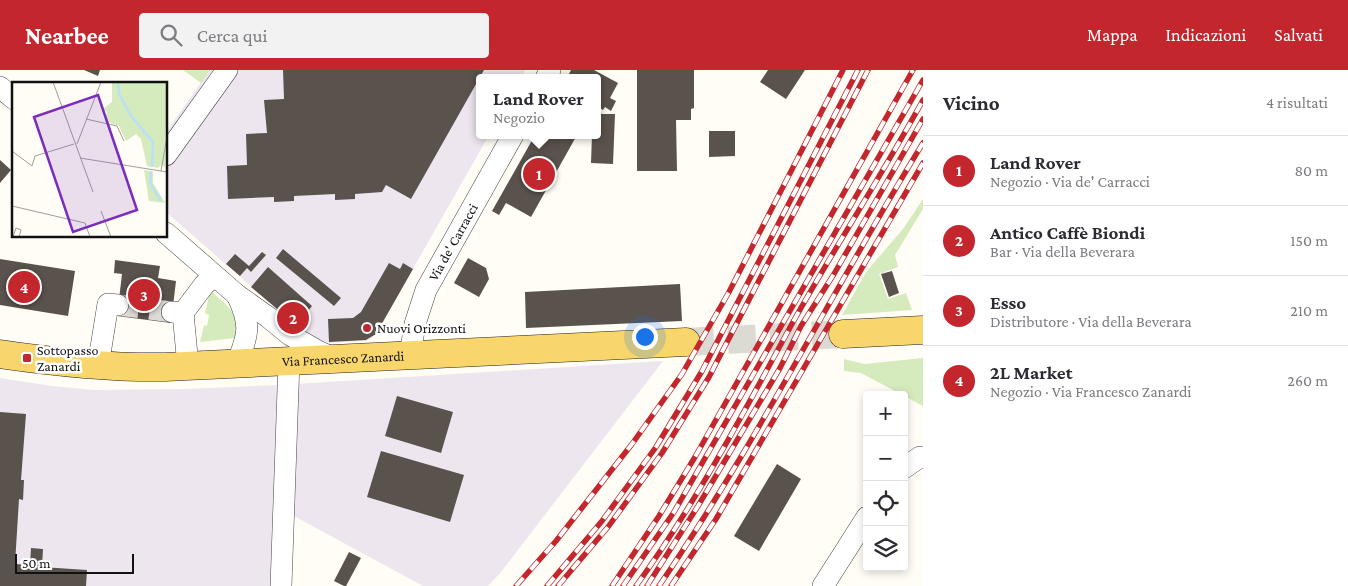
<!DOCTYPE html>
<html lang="it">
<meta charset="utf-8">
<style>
:root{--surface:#fff;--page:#f2f2f3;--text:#2b2b33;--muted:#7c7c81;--line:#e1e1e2;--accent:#c4262e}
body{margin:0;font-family:"Crimson Pro",serif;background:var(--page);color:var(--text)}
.controls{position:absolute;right:15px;bottom:15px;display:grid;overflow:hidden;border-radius:5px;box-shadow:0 2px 8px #0003}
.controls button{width:45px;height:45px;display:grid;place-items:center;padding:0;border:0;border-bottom:1px solid var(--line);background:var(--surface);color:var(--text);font:25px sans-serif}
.scale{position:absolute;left:15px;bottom:12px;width:119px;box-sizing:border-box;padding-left:5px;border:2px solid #111;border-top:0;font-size:14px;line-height:18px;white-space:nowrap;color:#111;-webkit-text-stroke:4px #fff;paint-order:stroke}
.you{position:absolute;left:644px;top:266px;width:18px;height:18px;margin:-12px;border:4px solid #fff;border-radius:50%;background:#1a73e8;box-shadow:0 0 0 8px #1a73e833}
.badge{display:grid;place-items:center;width:32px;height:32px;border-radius:50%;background:var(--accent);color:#fff;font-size:16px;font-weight:700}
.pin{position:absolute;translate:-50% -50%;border:2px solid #fff;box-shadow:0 1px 5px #0006}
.popup{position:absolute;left:476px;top:4px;width:125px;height:65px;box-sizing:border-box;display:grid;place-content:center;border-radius:5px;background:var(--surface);filter:drop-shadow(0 1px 4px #0005);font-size:16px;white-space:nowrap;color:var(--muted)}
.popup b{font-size:19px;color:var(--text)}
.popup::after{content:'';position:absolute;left:50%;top:100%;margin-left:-10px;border:10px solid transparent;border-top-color:var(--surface)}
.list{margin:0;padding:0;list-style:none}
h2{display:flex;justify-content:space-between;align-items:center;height:65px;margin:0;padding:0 20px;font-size:21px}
h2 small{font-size:16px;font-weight:400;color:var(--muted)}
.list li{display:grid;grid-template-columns:32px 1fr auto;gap:15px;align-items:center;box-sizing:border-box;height:70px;padding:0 20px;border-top:1px solid var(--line)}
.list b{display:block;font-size:19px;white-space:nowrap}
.list p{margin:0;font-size:16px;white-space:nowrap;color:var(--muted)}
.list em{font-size:16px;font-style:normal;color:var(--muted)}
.icon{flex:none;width:28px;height:28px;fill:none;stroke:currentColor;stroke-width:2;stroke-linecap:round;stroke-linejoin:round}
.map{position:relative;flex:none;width:923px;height:516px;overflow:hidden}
header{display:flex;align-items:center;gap:30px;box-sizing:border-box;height:70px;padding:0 25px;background:var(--accent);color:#fff}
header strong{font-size:24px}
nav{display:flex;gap:28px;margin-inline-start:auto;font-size:18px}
.search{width:350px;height:45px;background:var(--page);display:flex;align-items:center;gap:12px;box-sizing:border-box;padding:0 18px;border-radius:5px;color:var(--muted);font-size:19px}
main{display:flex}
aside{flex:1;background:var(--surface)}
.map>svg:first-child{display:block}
</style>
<header>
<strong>Nearbee</strong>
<div class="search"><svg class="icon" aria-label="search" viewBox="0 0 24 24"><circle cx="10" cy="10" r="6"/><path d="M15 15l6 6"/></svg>Cerca qui</div>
<nav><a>Mappa</a><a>Indicazioni</a><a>Salvati</a></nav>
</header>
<main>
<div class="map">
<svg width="923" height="516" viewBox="0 0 923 516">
<rect width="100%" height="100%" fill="#fffdf5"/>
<path fill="#eee6ef" d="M210,0H525L521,8H480V65H489L376,264L366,271L329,273L308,266L166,142V62Z
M663,291L501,502L488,516H423L294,446L296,314Z
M0,308L52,316L94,320L184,319L279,315L272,516H0Z"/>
<path fill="#d5ebbd" d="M183,0H210L201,13Z
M923,129V139L895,185L898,197L879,204L888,229L906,223L912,240L842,245L866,202L903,159Z
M210,221C225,232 243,247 235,268L200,272L204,255L207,256L209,245L205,243Z
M923,288V336L861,303L844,301V289L864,294Z"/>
<path fill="#5a524d" d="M84,0H100L98,6Z
M283,0H484L411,129L386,115L382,122L355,124V129L335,130V124L294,126V131L274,132V127L228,129L227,96L247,95L246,64L267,63L264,30L284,29Z
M571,0H594L618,13L610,28L616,31L611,41L605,37L603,40L598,37V8H567Z
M637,0H694V38L691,39V50H676L677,101H637Z
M768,0H805L786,29L760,12Z
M598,44H615L613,94L591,93L592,65H598Z
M709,61H735V86L709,87Z
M535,65H577L531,147L506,133L499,145L492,141Z
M0,90L11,100L0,113Z
M283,179L341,228L334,236L276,188Z
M262,182L266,185L251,202L247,198L240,206L226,194L235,184L249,196Z
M468,188L486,198L489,209L479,227L454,213Z
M0,189L75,201L68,246L0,235Z
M115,190L160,196L158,208L176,211L171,253L117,246L122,204L114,203Z
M389,193L400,199L403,193L413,199L376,264L366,270L329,272L328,249L353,248L361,242Z
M268,197L312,236L296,255L251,217Z
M892,201L899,223L889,227L881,204Z
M680,214L682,251L526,258L525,222Z
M397,326L453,342L441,383L385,366Z
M0,342L26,344L21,410H24L23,430L19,429L15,494L30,495L31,478L43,479L42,497L87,500L86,516H0Z
M381,381L464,405L450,452L367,427Z
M777,394L801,409L759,481L734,466Z
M349,482L361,488L346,516H344L334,511Z"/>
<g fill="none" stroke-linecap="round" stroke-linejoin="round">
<path stroke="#dbdad3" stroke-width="21" stroke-dasharray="21 11" stroke-linecap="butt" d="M118,235L172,242"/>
<path stroke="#dbdad3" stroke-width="28" stroke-dasharray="28 14" stroke-linecap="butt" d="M686,272L843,264"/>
<g stroke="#444" stroke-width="22">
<g id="minor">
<path d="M546,8L550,0"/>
<path d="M0,17L14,29"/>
<path d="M166,85L227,0"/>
<path d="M166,163L237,225L268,247L290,265L318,281L334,288"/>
<path d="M237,225C251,254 249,264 237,293"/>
<path d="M172,242L183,243L188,296"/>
<path d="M183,243L204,215L214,206"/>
<path id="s1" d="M410,285L415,254L426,220L513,65"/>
<path d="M98,296L108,234L118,235"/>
<path d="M904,398L920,387H923"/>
<path d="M281,516L289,291"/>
<path d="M823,516L867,447"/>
</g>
</g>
<g stroke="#222" stroke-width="29">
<g id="major">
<path d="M843,264L923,260"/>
<path id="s2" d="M0,284C55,292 109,298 165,297L686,272"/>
</g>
</g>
<use href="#minor" stroke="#fff" stroke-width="21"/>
<use href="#major" stroke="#f9d66b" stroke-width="28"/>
<g stroke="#c4262e" stroke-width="5.5">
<path id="rail" d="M516,516L556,471L632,374L682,304L729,222L843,0
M547,516L602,451L656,377L702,301L858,0
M558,516L608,457L662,383L709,307L868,0
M612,516L659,446L695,387L913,0
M623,516L674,442L923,10
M636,516C696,433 744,342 793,252C835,177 882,105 923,30
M647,516L698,436L780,298L801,256L834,204L923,49
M659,516C756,374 833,220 923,73
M671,516L716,449L923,93"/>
</g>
<use href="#rail" stroke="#fff" stroke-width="4" stroke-dasharray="11" stroke-linecap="butt"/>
</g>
<g fill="#c4262e" stroke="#fff" stroke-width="2">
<circle cx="367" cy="258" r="5"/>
<rect x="22" y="283" width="10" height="10" rx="2.5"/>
</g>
<g text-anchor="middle" stroke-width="5" stroke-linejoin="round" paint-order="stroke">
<g font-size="14" fill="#111" stroke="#fff">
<text dy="5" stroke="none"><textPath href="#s1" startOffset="122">Via de' Carracci</textPath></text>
<text dy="5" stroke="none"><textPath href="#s2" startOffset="344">Via Francesco Zanardi</textPath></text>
</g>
<g font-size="14" fill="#111" stroke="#fff" text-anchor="start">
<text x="377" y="263">Nuovi Orizzonti</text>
<text x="37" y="285">Sottopasso<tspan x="37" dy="16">Zanardi</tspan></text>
</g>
</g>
<g transform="translate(12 12)">
<rect width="155" height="155" fill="#fffdf5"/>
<path d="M100,0H155L153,85L149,83L146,86L135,84L129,57L124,52L114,59L107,44L93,39L95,30L91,27L100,20ZM132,88L141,90V101L153,121L137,119Z" fill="#d5ebbd"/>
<path fill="none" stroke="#b9e0f7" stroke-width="2.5" d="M106,0L107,12L119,34L141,60L140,85M139,89L138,101L149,119"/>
<path fill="none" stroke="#a09f9a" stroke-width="1" d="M41,0L81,110M74,37L105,44L112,59M65,62L89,0M0,69L20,84L23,74L62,62M68,76L155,90M149,89L155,55M0,124L73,141L78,155M89,129L99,155M1,155L4,146L9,148L7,155"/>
<path fill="#7b2cbf" fill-opacity="0.15" stroke="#7b2cbf" stroke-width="2.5" d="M86,13L125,128L61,150L22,35Z"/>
<rect width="155" height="155" fill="none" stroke="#111" stroke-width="2.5"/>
</g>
</svg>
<div class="controls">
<button>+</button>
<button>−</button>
<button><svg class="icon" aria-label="locate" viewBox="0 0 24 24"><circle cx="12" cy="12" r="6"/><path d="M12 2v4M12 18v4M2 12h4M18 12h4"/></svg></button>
<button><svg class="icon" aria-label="layers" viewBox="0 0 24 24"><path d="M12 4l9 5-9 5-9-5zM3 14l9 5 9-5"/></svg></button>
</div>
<div class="scale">50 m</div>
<div class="you"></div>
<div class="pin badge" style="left:539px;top:104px">1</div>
<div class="popup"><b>Land Rover</b>Negozio</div>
<div class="pin badge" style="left:293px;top:248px">2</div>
<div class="pin badge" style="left:144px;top:225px">3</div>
<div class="pin badge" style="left:24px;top:217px">4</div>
</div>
<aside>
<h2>Vicino<small>4 risultati</small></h2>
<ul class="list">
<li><span class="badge">1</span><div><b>Land Rover</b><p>Negozio · Via de' Carracci</p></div><em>80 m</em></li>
<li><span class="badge">2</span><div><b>Antico Caffè Biondi</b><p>Bar · Via della Beverara</p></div><em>150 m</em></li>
<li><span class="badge">3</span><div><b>Esso</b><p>Distributore · Via della Beverara</p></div><em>210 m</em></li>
<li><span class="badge">4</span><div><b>2L Market</b><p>Negozio · Via Francesco Zanardi</p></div><em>260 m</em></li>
</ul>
</aside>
</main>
